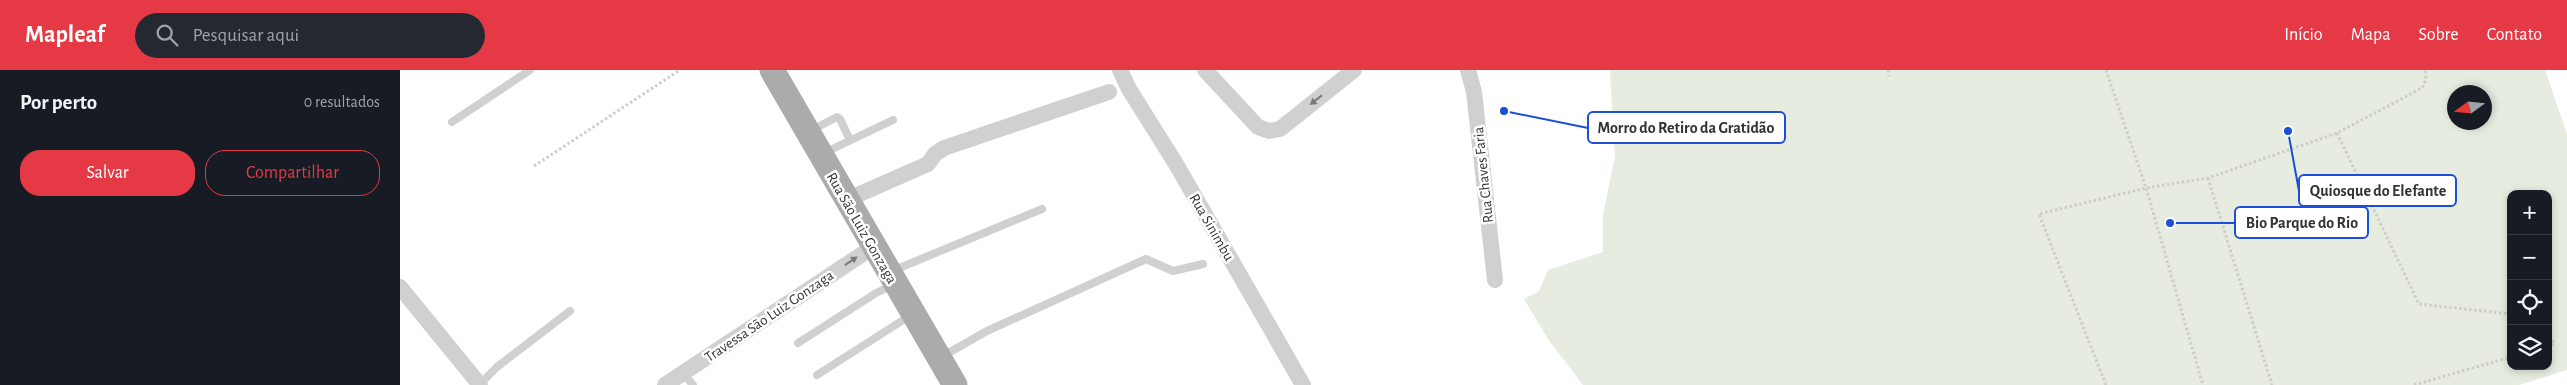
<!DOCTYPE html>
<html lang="pt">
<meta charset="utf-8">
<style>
:root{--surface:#171b24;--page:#242831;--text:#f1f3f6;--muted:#9ea1a6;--line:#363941;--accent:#e63946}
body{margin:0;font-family:"Alegreya Sans",sans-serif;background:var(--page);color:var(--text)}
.controls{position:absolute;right:15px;bottom:15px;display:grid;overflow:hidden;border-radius:10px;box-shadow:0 2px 8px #0003}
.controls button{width:45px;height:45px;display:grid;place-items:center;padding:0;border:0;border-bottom:1px solid var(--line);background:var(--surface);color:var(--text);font:25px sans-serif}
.compass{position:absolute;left:2047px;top:15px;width:45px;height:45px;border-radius:50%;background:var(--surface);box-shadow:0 2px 8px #0003;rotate:255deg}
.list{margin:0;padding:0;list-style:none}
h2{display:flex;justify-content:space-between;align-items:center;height:65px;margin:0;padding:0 20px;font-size:21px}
h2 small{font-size:16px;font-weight:400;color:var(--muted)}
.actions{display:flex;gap:10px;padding:15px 20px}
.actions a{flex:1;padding:11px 0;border:1px solid var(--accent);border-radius:20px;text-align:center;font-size:18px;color:var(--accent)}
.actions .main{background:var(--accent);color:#fff}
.icon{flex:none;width:28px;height:28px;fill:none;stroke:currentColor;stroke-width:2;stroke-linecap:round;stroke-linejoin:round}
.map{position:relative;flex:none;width:2167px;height:315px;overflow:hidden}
header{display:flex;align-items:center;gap:30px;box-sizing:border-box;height:70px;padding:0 25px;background:var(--accent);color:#fff}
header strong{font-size:24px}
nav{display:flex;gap:28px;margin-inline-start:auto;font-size:18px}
.search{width:350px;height:45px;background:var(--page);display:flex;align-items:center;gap:12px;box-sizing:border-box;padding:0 18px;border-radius:28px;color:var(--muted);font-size:19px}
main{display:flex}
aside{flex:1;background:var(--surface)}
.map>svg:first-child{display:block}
</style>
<header>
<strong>Mapleaf</strong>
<div class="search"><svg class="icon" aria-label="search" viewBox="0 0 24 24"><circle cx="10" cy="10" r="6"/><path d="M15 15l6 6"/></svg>Pesquisar aqui</div>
<nav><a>Início</a><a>Mapa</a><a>Sobre</a><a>Contato</a></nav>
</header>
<main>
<aside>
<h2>Por perto<small>0 resultados</small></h2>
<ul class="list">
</ul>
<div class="actions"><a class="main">Salvar</a><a>Compartilhar</a></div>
</aside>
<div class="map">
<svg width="2167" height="315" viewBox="0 0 2167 315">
<rect width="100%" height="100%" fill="#fff"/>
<path fill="#e6ecdf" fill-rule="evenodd" d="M1210,0H2145L2167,64V300L2119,315H1183L1150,272L1124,229L1139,221L1148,200L1203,182V144L1215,87ZM2054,22H2084V52H2054ZM2111,124H2148V296H2111Z"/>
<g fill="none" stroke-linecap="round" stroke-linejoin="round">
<path stroke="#cdcdcd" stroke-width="3" stroke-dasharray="2.5 2.5" stroke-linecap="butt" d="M1488,0L1489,6
M1706,0L1746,118L1803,315
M1937,63L2019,234L2111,244
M134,96L280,0
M1808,108L1872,315
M2148,261L2154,274L2148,276
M1706,315L1639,144L1746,118L1808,108L1937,63L2022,18L2026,9L2025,0
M2014,315L2111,287"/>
<path stroke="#d0d0d0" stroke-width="8" d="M52,52L130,0
M410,61L437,47L440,49L450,70
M424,83L493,50
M492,201L642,139
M398,273L476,223L493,215
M543,286L587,261L746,189L773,201L803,194
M283,303L293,315
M417,305L511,245
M80,314L97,297L170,241"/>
<path stroke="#d0d0d0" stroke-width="16" d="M720,0L729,19L776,94L903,315
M805,0L858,57L869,61L880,59L954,0
M1068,0L1074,22L1095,210
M446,130L528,94L535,84L544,78L709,22
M0,217L80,315
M265,315L473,177"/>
<path stroke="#ababab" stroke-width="25" d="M372,0L555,315"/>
</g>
<defs><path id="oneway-solid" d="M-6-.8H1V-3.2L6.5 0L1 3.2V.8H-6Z" transform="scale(1.25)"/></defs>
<g fill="#7a7a7a">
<use href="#oneway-solid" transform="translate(916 30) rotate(142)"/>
<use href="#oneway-solid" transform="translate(451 191) rotate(-34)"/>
</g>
<g text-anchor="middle" stroke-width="5" stroke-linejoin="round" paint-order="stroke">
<g font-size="15" fill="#333" stroke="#fff">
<text transform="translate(1083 105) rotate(-96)" y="5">Rua Chaves Faria</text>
<text transform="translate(812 157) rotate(60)" y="5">Rua Sinimbu</text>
<text transform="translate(462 158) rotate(60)" y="5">Rua São Luiz Gonzaga</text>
<text transform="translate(369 246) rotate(-34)" y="5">Travessa São Luiz Gonzaga</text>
</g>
</g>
<path fill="none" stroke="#1d4ed8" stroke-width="2" d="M1104 41L1188 58M1888 61L1899 121M1770 153L1835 153"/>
<g fill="#1d4ed8" stroke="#fff" stroke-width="2">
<circle cx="1104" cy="41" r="5"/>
<circle cx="1888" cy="61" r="5"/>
<circle cx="1770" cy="153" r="5"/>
</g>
<g fill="#fff" stroke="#1d4ed8" stroke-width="2">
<rect x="1188" y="42" width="197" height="31" rx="5"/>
<rect x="1899" y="105" width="157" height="31" rx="5"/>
<rect x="1835" y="137" width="133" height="31" rx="5"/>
</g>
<g font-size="16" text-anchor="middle" font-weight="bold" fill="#333">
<text x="1286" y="63">Morro do Retiro da Gratidão</text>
<text x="1978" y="126">Quiosque do Elefante</text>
<text x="1902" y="158">Bio Parque do Rio</text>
</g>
</svg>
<div class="controls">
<button>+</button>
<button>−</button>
<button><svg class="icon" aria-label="locate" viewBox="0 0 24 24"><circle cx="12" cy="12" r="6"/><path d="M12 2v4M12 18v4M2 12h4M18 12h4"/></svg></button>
<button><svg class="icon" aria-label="layers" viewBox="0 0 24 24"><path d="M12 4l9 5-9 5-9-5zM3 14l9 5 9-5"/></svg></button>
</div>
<svg class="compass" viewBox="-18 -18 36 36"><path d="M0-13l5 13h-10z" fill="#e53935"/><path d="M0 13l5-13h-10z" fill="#9ea1a6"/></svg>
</div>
</main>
